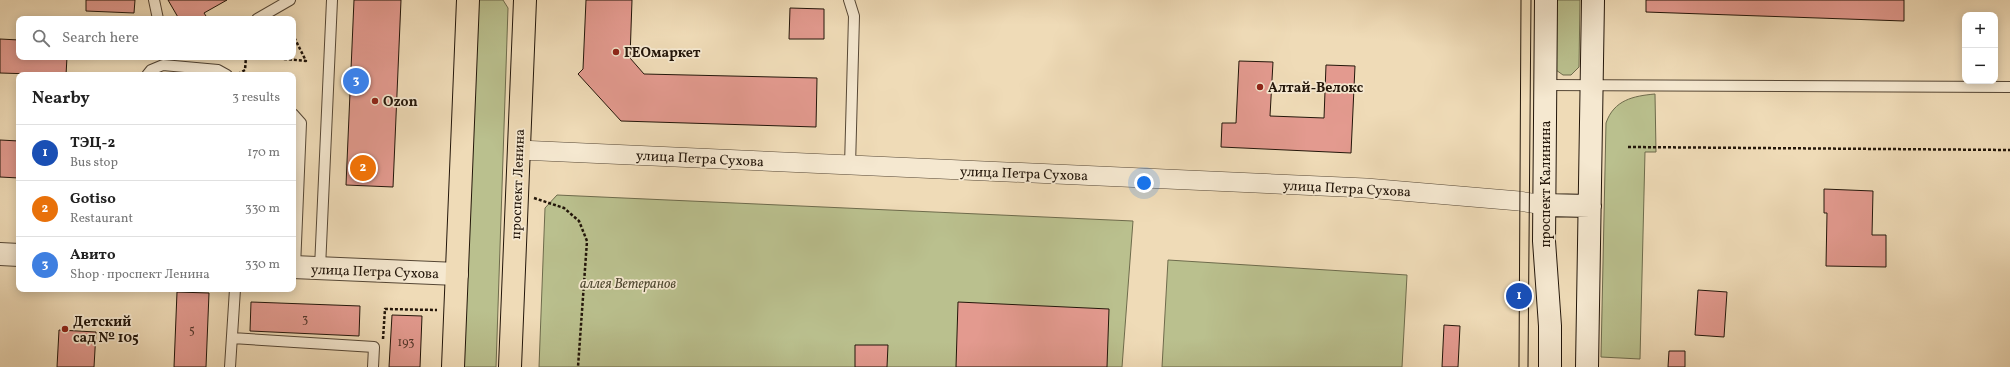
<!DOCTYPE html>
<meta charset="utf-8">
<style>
:root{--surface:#fff;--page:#f2f2f2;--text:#222;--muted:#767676;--line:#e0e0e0;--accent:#8f2418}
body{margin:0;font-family:Vollkorn,serif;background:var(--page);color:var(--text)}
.controls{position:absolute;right:12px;top:12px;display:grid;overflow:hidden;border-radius:8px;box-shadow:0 2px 10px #0003}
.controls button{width:36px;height:36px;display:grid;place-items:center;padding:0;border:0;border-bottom:1px solid var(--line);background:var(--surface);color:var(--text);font:20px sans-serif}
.you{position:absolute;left:1144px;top:183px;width:14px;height:14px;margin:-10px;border:3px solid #fff;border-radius:50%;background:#1a73e8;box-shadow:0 0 0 6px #1a73e833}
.badge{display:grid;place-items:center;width:26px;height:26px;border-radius:50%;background:var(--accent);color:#fff;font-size:13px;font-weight:700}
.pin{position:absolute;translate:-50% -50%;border:2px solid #fff;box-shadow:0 1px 4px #0006}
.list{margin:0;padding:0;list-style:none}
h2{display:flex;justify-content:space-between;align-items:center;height:52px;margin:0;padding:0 16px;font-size:17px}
h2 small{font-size:13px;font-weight:400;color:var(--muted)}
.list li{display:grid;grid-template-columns:26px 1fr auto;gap:12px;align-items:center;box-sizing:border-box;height:56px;padding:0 16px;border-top:1px solid var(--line)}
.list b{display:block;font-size:15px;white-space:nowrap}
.list p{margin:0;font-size:13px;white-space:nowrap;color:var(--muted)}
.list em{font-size:13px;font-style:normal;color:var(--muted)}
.icon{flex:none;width:22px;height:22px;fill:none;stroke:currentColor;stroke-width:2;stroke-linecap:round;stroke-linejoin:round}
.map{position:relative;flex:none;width:2010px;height:367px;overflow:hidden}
.search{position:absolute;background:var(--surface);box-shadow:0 2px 10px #0003;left:16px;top:16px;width:280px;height:44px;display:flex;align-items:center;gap:10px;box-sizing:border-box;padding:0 14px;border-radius:8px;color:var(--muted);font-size:15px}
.panel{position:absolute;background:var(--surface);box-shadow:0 2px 10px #0003;left:16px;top:72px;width:280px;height:220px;border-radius:8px}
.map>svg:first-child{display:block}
</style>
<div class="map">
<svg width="2010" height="367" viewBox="0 0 2010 367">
<rect width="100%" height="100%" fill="#efdbb7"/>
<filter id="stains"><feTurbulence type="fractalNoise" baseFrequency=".005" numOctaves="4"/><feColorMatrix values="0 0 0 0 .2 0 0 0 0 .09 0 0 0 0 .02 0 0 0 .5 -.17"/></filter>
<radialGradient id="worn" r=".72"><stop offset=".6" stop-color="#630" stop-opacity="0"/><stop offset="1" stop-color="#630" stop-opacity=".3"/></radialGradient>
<path fill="#bac08e" stroke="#6e6b4c" d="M479,0H503L508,8L496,367H463L475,8Z
M1556,0H1580L1579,67L1571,75H1563L1556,70Z
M1655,94L1656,152H1645L1640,359L1601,357L1606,123C1614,100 1633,96 1655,94Z
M557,195L1133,221L1122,367H539L545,208Z
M1168,260L1407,275L1402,367H1162Z"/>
<path fill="#e39a8f" stroke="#23160a" d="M86,0H135L134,13L86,11Z
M168,0H227L204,13L208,19H179Z
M354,0H401L393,187L346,185Z
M586,0H632L630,58L644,74L817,78L816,127L621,121L578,74L583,69Z
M1646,0H1904V21L1646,12Z
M790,8L824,9V39H789Z
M0,39L19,40V57H67L66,75L0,73Z
M1239,61L1273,62L1270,116L1324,118L1326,65L1355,66L1351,153L1221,147L1222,123H1236Z
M0,140L19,141V178L0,177Z
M1824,189L1873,191L1872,235H1886V267L1826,266L1827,213H1824Z
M1698,290L1727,292L1724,337L1695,335Z
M177,292L209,293L206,367H174Z
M251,302L360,306L359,336L250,331Z
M958,302L1109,309L1107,367H956Z
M392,315L422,316L420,367H389Z
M1444,325L1460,326L1458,367H1442Z
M59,330L96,332L94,367H57Z
M855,345H888L887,367H855Z
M1669,351H1685V367H1668Z"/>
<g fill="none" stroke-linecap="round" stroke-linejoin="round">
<g stroke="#564735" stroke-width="12">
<path id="service" d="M154,0L158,19
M849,0L854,16L850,166
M257,19L290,0
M147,75L151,70L163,65L218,70L227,75
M1544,85L2010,87
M293,114L301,123L295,267
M320,268L332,0
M232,338L374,347L373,367
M230,367L235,289"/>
</g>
<g stroke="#564735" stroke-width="20">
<path id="minor" d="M519,150L1366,188L1519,201L1544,205"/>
</g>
<g stroke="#564735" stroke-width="24">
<path id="tertiary" d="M0,254L19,255
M293,267L457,274"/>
</g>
<g stroke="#23160a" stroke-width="24">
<path id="secondary" d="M1546,0L1544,241L1550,326V367
M1544,205L1590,206
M1587,367L1593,0"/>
</g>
<g stroke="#23160a" stroke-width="24">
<path id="primary" d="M453,367L468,0
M510,367L525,0"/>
</g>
<path stroke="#23160a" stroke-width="2.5" stroke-dasharray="3 2" stroke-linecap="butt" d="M264,57L306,61L293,35
M238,74L245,70L246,57
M1628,147L2010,150
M534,198L564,208L579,221L587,241L578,367
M383,339L385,309L437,310"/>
<use href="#service" stroke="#f5e8d0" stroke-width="10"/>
<use href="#minor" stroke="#f5e8d0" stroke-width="19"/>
<use href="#tertiary" stroke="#f5e8d0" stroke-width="22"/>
<use href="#secondary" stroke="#f5e8d0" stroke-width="22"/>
<use href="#primary" stroke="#efdbb7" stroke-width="22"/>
<path stroke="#23160a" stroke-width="1" d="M1519,367L1521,0
M1528,367L1531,0"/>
</g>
<g fill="#8f2418" stroke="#f5e8d0" stroke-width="1.5">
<circle cx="616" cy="52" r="4"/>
<circle cx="1260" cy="87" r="4"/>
<circle cx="375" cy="101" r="4"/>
<circle cx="65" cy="329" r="4"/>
</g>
<g text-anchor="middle" stroke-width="3.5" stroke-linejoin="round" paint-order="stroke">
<g font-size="12" fill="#53372b">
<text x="305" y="323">3</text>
<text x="192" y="334">5</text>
<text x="406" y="346">193</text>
</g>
<g font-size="14" font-weight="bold" fill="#23160a" stroke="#f5e8d0" text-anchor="start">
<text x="624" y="57">ГЕОмаркет</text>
<text x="1268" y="92">Алтай-Велокс</text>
<text x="383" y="106">Ozon</text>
<text x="73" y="326">Детский<tspan x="73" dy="16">сад № 105</tspan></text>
</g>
<g font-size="14" fill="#23160a" stroke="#f5e8d0">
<text transform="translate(700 158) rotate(3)" y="5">улица Петра Сухова</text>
<text transform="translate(1024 173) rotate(2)" y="5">улица Петра Сухова</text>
<text transform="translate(517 184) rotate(-88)" y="5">проспект Ленина</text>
<text transform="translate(1545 184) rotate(-90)" y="5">проспект Калинина</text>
<text transform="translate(1347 188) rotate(3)" y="5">улица Петра Сухова</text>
<text transform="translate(375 271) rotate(2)" y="5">улица Петра Сухова</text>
</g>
<g font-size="14" font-style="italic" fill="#504932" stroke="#f5e8d0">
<text x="628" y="288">аллея Ветеранов</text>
</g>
</g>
<rect width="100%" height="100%" filter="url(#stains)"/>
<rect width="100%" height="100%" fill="url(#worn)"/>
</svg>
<div class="controls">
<button>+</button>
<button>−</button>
</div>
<div class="you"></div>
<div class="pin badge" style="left:1519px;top:296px;background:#1a4fb4">1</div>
<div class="pin badge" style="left:363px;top:168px;background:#e8710a">2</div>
<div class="pin badge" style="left:356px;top:81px;background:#3f7fe0">3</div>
<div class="search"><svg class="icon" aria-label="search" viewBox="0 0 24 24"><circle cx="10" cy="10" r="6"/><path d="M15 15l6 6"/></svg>Search here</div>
<section class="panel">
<h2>Nearby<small>3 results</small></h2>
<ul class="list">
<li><span class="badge" style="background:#1a4fb4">1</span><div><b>ТЭЦ-2</b><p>Bus stop</p></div><em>170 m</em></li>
<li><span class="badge" style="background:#e8710a">2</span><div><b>Gotiso</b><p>Restaurant</p></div><em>330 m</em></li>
<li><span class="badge" style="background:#3f7fe0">3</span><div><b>Авито</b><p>Shop · проспект Ленина</p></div><em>330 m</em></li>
</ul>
</section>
</div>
